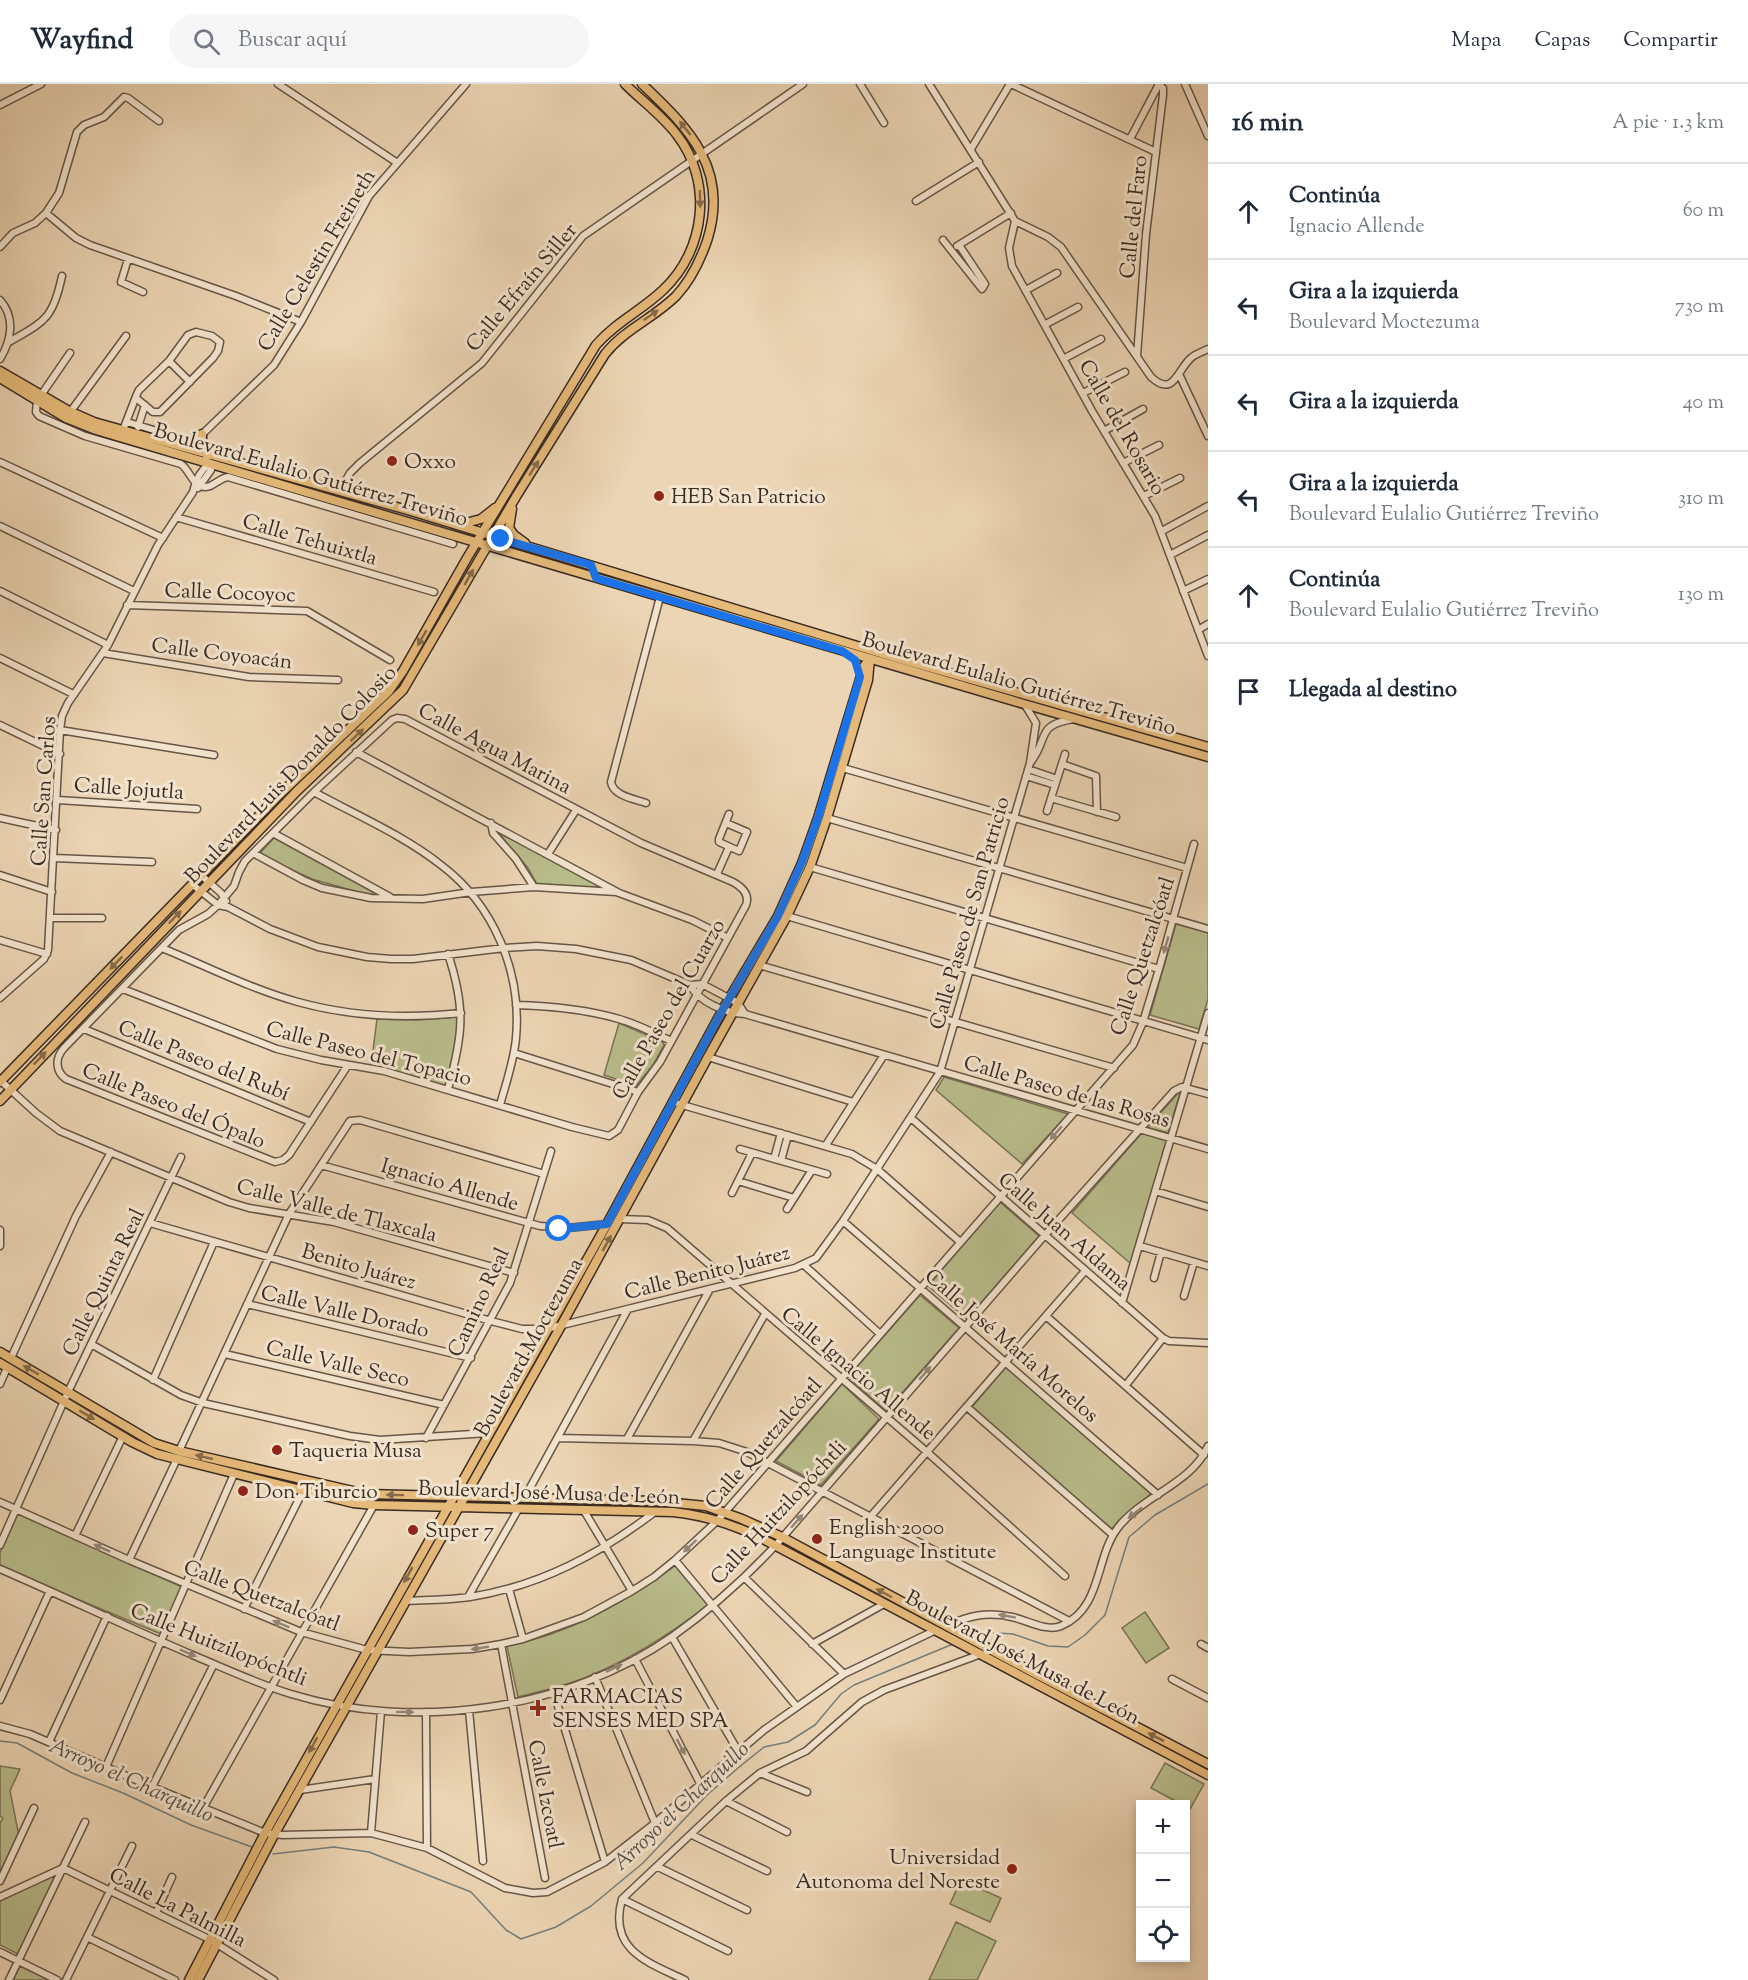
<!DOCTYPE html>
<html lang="es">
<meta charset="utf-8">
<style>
:root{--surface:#fff;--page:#f6f6f7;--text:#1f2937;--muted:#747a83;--line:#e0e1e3}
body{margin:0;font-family:"Sorts Mill Goudy",serif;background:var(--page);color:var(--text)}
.controls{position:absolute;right:18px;bottom:18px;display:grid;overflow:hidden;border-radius:0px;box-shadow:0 3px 9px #0003}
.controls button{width:54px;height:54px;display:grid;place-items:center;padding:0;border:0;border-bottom:2px solid var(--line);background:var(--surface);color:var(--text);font:30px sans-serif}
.stop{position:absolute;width:18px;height:18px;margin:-14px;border:4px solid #1a73e8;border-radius:50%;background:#fff}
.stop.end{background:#1a73e8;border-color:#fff;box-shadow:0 2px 6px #0008}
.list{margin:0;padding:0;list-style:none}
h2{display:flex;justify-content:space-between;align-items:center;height:78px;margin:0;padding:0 24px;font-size:26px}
h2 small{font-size:20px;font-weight:400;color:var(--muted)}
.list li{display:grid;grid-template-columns:39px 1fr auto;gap:18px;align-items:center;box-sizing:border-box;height:96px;padding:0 24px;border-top:2px solid var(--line)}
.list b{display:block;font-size:22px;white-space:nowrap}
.list p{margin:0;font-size:20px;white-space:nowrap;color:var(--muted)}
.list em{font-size:20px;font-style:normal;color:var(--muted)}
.icon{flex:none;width:33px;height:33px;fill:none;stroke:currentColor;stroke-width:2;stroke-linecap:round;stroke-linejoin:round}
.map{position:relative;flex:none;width:1208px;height:1896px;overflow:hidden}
header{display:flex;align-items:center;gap:36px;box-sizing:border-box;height:84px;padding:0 30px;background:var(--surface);border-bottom:2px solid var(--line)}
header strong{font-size:28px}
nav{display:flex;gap:33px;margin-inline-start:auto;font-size:21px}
.search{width:420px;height:54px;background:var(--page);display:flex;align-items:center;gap:15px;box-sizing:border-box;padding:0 21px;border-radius:33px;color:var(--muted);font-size:22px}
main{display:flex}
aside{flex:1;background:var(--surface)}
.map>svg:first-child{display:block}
</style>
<header>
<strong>Wayfind</strong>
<div class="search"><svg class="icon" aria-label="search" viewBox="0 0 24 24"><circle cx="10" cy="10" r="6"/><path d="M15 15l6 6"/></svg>Buscar aquí</div>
<nav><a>Mapa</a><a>Capas</a><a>Compartir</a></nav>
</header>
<main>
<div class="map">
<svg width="1208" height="1896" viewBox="0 0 1208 1896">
<rect width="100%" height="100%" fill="#ecd5b4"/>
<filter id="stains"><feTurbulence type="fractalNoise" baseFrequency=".00333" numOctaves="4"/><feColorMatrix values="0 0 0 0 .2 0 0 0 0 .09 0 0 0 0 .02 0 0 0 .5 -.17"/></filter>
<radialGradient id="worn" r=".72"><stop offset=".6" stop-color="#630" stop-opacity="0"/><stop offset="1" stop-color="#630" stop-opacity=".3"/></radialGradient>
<path fill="#b9bd8c" stroke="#7a7458" stroke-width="1.5" d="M503,750L598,801L596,804L537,800L528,784L502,753Z
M274,754L373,808L372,812L312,795L262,772L261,768Z
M1176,840L1208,849V915L1199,945L1150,931Z
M456,933L458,934V955L446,1002L371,982L377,935L418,936Z
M619,939L663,958L664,961L653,981L636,1002L604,991Z
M944,993L1068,1030L1022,1080L936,1006Z
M1181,1006L1168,1049L1147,1044Z
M1142,1049L1167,1057L1131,1180L1072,1129Z
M1000,1118L1039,1152L967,1235L928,1202Z
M920,1211L959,1244L886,1327L848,1293Z
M1006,1283L1152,1409L1119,1436L1112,1445L971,1324Z
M842,1300L879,1335L821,1401L776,1377Z
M17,1429L182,1503L161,1550L0,1483V1469Z
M675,1482L708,1521C670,1550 633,1574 589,1592C566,1602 541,1607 518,1613L507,1562C570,1550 623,1519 675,1482Z
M1145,1528L1169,1564L1146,1579L1122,1544Z
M1165,1679L1204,1700L1190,1725L1186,1723V1720H1181L1151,1704Z
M0,1682L20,1685L10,1707L19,1752L0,1792V1739L3,1734L0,1732Z
M56,1790L59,1792L20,1871L0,1861V1817Z
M961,1796L1001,1814L990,1838L950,1820Z
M956,1838L996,1857L977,1896H929Z
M20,1882L50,1896H13Z"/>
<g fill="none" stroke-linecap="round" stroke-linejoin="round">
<path stroke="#747f7b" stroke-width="1.5" d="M972,1552L982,1548L1013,1550L1048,1562L1068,1563L1085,1551L1105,1531L1129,1453L1155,1431L1208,1400
M0,1657L17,1659L72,1689L123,1709L191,1741L252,1763
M273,1770L334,1763L369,1768L471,1808L506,1846L521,1855L556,1843L591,1822L643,1779L707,1711L738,1684L764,1663L788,1658L815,1641L841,1610L854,1601L953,1560"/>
<g stroke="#665647" stroke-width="9">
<path id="minor" d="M278,0L396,78
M860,0L884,39
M929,0L1015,137L1048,153L1061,163L1151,293C1174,314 1177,286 1191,274C1195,270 1202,268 1208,265
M1011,0L1156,68
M1185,0L1208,52
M0,21L41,0
M1130,55L1159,0
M971,65L1010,0
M916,117L979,78
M46,129L76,154L90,161L236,212L301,238
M1015,137L1009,164L1012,182L1092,327L1155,432L1208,572
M943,156L982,205L985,200L959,161
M957,162L1011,129
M0,163L13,149L35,139L46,129L59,109L77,48L84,41L104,33L124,13L128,14L159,37
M128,175L121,198L143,208
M1026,206L1057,189
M0,216C16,234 11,257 0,275
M1046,240L1078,223
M9,258C45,237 53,235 62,192
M70,269L37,317L36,328L39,332L85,352L181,380C191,387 194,408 210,402C217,399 221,394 228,393L453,460
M1137,272L1146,150L1163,11V4L1158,0
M1065,274L1101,255
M169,277L190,298
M1179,290L1208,352
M1083,309L1125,288
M68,331L126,252
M127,338L194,358
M138,343L145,321
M123,346L137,310L139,306L169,277L188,251L196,248L212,252L220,258L218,267L213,274L160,328H153L136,314
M1104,347L1143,325
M189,363L274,281L301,238L369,112L466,0
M0,378L163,454
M1123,379L1159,361
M198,404L211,386L210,379
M340,407L350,389L360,379L482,279L583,152L803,0
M1144,412L1180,394
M176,433L434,508
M0,442L134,507
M1162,447L1208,422
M1170,471L1208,451
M0,507L108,561
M1183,507L1208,495
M127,521L307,527L390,576
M1198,546L1208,540
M103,569L249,593L338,596
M0,574L73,610
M0,641L60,670
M60,646L214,671
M356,668L619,809L692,836L728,854
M1030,679C1050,655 1034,641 1074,635
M1062,680L1096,692L1097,728
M843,684L1187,784
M1028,685L1057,695
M1026,692L1055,701
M314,708C356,731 403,751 441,781C494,821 522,888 516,954C514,977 506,999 500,1021
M1051,714L1116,733
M58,716L197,725
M646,719C635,715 613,712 611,698L660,513
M1047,727L1065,670
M0,734L56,746
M827,734L1208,845
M491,739L493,749L516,775L534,803
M726,739L747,748L739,767L719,758V755L729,730
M273,749L390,813
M253,769L303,796L322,804L371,814L423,815L471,808L534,803L616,808
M548,770L576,726
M54,774L152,778
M810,783L1159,885
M717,790L729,763
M0,791L52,808
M202,792L221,809L226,817
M193,801L218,821L228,823L270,845L318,863L367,873L391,875H413L504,864L537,862L576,865L631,876L690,901L702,900L738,919L745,930
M787,832L1208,956
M52,834H102
M0,856L47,870
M162,864C206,882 251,905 298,918C352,933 405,935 461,929
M448,870C466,924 463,951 448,1005
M759,881L1114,984
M690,901C699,918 725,929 745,930L1208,1065
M123,905L277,965L321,976L384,987L572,1043L609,1052L618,1046L638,1008L660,978L746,821C750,810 742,803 733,798L641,759L405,635L397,634L392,636L314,708L245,777L239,788L234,802L218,821L208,830L179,846L64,964C55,974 55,987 66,995L275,1078L283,1076L289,1071L348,981
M0,914L44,875L48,866L60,646L62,632L68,619L108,561L158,461L193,408C195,397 201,386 210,379
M516,921C551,922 585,925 619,935C637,940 654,949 671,957
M84,945L311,1038
M514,969L638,1008
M708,973L853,1018
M1,997L36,1029L60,1047L229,1118L249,1124L334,1138L514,1189
M679,1020L852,1070L877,1085L959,1157
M911,1034L1163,1254L1169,1257L1208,1259
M826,1061L884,971
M740,1065L827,1090
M774,1075L781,1049
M781,1077L788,1051
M321,1081L540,1142L568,1144L607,1140
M738,1097L794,1114
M1155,1107L1208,1123
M732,1109L752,1069
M787,1125L812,1086
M620,1135L648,1136L667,1144L927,1368L1065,1492
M843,1137L1158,1411
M150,1139L491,1237L522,1245H546L795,1184L816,1174L843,1137L940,988L1030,679L1036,639L1025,621
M0,1146V1162
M1140,1162L1208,1182
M804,1181L879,1249
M1154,1194L1161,1168
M1184,1212L1194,1178
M1122,1219L1208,929
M247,1220L471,1274
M1046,1232L1204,1371
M91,1260L181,1311L203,1319L283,1337L350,1352L380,1356L488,1349
M225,1270L444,1321
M11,1274L76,1132L111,1068
M153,1296L214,1158
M0,1300L7,1284
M1126,1301L1163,1254
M967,1323L1113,1451
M426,1354L510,1199L551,1067
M558,1354L693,1357L719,1359L747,1368L768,1379L1069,1537
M627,1355L710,1205
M693,1357L765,1230
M179,1367L289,1130L350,1037L360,1036L544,1090
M525,1413L628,1225
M0,1418L129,1476L301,1548L367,1566L409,1568L472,1565L501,1560L523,1555L584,1533L632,1507L654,1493L675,1476L718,1436L1133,961L1143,938L1159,885L1194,760
M583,1425L632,1507
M871,1432L1085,1187
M75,1452L123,1352
M0,1461L68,1308L181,1073
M129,1476L176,1377
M675,1476L797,1623
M0,1485C65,1513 129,1544 195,1572C226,1585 258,1600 291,1610C415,1648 567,1626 673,1552C711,1525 744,1495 775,1462L1045,1151L1174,1007L1182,1003L1208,1010
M745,1494L844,1590
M509,1505L523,1555
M468,1513L519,1424
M406,1517C427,1516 449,1516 470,1513C540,1502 600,1470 656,1427
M244,1525L303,1407
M946,1542C968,1532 987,1527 1012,1533C1027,1536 1046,1548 1061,1542C1102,1525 1095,1475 1117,1445C1141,1412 1192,1400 1208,1362
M672,1553L738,1667
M501,1560L545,1794
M812,1560L884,1520
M1201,1560L1208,1564
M635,1575L701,1701
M595,1593L655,1739
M1172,1595L1208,1614
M554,1609L605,1778
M0,1616L50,1507
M469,1626L483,1777
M426,1628L427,1764
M0,1642L30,1650L152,1703L265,1749L283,1751L371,1749L427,1764L505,1804L533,1809L547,1808L605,1778L655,1739L764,1646L844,1590L936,1546
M49,1658L107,1532
M106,1683L234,1390
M760,1689L807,1708
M152,1703L214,1580
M300,1706L375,1695
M726,1717L787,1748
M203,1724L374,1421
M371,1749L381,1627
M692,1751L767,1787
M658,1783L747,1826
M0,1797L34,1724
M0,1813L63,1784L209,1855L274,1896
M622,1815L726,1717L760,1689L806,1667L862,1618L884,1606L981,1570
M622,1815L728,1867
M622,1815C608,1866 647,1878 685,1896
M156,1829L172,1793
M87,1853L175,1896
M0,1868L57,1896
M9,1896L85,1738
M66,1896L132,1762"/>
</g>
<g stroke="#3a2b23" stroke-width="11">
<path id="major" d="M0,287L69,327L94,338L404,425L907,577L1208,663
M0,294L66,334L96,346L1017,618L1208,673
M202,350V358L207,372
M512,425L509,444L514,451L525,459
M458,441L481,435L495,424
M0,998L280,710L389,607L403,587L467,474L596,261C617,237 641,227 663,206C706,166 713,97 677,51C663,32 642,17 625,0
M0,1017L297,707L403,606L517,411L605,270C625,245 654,234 676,212C690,197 700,177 707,157C730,86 690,45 642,0
M0,1268L154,1359L179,1367L366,1410L655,1417L706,1422L742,1435L782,1453L1034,1589L1208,1680
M0,1279L132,1358L157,1370L353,1419L374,1421L673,1428C704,1431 732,1440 761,1454L1208,1691
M189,1896L265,1749L607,1140L723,925L778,832L802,779L818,734L864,582L870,575
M198,1896L274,1751L561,1242L708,973L787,832L810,783L827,734L868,596L870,575"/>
</g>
<use href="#minor" stroke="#f3e4ce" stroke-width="6"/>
<use href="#major" stroke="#e6ba7a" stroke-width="8"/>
</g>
<defs><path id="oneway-solid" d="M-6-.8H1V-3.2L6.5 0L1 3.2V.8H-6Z" transform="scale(1.5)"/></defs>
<g fill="#876b4a">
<use href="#oneway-solid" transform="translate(685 44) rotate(-128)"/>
<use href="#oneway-solid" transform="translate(700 115) rotate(89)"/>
<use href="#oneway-solid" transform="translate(651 231) rotate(-35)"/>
<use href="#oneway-solid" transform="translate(534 384) rotate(-58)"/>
<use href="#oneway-solid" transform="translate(469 493) rotate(-60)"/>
<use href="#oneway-solid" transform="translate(422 554) rotate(120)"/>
<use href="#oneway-solid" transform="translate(357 651) rotate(-43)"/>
<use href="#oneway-solid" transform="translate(175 833) rotate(-46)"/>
<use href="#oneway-solid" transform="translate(116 879) rotate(134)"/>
<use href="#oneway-solid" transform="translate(40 974) rotate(-46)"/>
<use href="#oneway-solid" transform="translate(607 1159) rotate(-61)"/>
<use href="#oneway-solid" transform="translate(31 1286) rotate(-150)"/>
<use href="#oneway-solid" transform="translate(87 1331) rotate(31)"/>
<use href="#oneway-solid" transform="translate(204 1373) rotate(-167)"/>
<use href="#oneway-solid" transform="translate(395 1411) rotate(-179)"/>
<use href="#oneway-solid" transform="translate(408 1491) rotate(119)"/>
<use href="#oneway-solid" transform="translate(884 1509) rotate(-152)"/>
<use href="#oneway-solid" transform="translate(1156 1653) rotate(-153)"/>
<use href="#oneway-solid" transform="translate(313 1661) rotate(119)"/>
</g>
<g fill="#968878">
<use href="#oneway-solid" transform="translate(1166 861) rotate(106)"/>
<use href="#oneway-solid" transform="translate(1056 1049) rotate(131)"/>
<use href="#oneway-solid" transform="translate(925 1289) rotate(-49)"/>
<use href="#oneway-solid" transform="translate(1135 1429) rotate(142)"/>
<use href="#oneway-solid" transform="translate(797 1437) rotate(-49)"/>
<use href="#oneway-solid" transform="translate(690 1462) rotate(137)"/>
<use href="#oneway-solid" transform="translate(102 1464) rotate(-156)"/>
<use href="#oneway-solid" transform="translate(1007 1532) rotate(-170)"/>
<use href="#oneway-solid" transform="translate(281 1540) rotate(-158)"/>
<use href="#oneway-solid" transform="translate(480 1564) rotate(171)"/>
<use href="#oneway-solid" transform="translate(188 1569) rotate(23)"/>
<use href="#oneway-solid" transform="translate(614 1584) rotate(-25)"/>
<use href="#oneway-solid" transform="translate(405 1628) rotate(1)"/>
<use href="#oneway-solid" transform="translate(681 1663) rotate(62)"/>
</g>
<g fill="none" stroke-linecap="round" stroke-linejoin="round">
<path stroke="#1a73e8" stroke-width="8" d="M501,455L591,481L596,494L842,567L855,576L860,593L818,734L802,778L778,832L723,925L607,1140L559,1145"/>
</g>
<g fill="#8f2418" stroke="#f3e4ce" stroke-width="2">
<circle cx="392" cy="377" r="6"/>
<circle cx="659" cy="412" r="6"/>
<circle cx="277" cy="1366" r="6"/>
<circle cx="243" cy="1407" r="6"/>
<circle cx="413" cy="1446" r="6"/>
<circle cx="817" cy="1455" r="6"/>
<path d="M535 1615h6v6h6v6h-6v6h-6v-6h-6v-6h6z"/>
<circle cx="1012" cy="1785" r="6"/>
</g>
<g text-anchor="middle" stroke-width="6" stroke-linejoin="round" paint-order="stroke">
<g font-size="21" fill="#3a2b23" stroke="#f3e4ce">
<text transform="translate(1133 133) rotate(-84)" y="7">Calle del Faro</text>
<text transform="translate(316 176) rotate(-59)" y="7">Calle Celestin Freineth</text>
<text transform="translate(521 203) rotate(-50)" y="7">Calle Efraín Siller</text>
<text transform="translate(1123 343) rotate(60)" y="7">Calle del Rosario</text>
<text transform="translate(311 390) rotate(16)" y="7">Boulevard Eulalio Gutiérrez Treviño</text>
<text transform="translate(310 455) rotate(16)" y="7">Calle Tehuixtla</text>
<text transform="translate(230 508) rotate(2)" y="7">Calle Cocoyoc</text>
<text transform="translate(222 569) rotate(7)" y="7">Calle Coyoacán</text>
<text transform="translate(1019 599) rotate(16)" y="7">Boulevard Eulalio Gutiérrez Treviño</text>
<text transform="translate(495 664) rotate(28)" y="7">Calle Agua Marina</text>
<text transform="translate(290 690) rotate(-46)" y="7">Boulevard Luis Donaldo Colosio</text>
<text transform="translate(129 704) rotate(4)" y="7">Calle Jojutla</text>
<text transform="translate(43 707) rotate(-86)" y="7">Calle San Carlos</text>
<text transform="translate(969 829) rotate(-74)" y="7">Calle Paseo de San Patricio</text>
<text transform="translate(1142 872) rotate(-72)" y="7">Calle Quetzalcóatl</text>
<text transform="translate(668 925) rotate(-60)" y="7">Calle Paseo del Cuarzo</text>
<text transform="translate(369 969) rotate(14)" y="7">Calle Paseo del Topacio</text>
<text transform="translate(204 976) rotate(22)" y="7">Calle Paseo del Rubí</text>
<text transform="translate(1067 1007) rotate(16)" y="7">Calle Paseo de las Rosas</text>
<text transform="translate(174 1021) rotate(22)" y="7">Calle Paseo del Ópalo</text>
<text transform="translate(450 1100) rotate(16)" y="7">Ignacio Allende</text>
<text transform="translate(337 1126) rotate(14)" y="7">Calle Valle de Tlaxcala</text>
<text transform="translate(1065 1147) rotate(41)" y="7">Calle Juan Aldama</text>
<text transform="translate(359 1182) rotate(16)" y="7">Benito Juárez</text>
<text transform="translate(707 1188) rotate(-14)" y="7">Calle Benito Juárez</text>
<text transform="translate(103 1198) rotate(-64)" y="7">Calle Quinta Real</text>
<text transform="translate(478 1218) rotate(-65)" y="7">Camino Real</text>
<text transform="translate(345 1227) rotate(13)" y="7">Calle Valle Dorado</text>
<text transform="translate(1012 1261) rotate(41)" y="7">Calle José María Morelos</text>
<text transform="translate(528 1263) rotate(-61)" y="7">Boulevard Moctezuma</text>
<text transform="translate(338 1279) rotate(13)" y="7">Calle Valle Seco</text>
<text transform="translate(859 1289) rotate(40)" y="7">Calle Ignacio Allende</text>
<text transform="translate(763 1359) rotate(-49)" y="7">Calle Quetzalcóatl</text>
<text transform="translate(549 1408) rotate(2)" y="7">Boulevard José Musa de León</text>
<text transform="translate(778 1428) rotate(-47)" y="7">Calle Huitzilopóchtli</text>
<text transform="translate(262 1511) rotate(21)" y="7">Calle Quetzalcóatl</text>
<text transform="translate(219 1560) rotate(22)" y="7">Calle Huitzilopóchtli</text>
<text transform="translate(1023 1573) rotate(28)" y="7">Boulevard José Musa de León</text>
<text transform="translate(546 1710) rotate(79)" y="7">Calle Izcoatl</text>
<text transform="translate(178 1823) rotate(27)" y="7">Calle La Palmilla</text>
</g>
<g font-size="21" fill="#3a2b23" stroke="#f3e4ce" text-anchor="start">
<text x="404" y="384">Oxxo</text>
<text x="671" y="419">HEB San Patricio</text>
<text x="289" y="1373">Taqueria Musa</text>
<text x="255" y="1414">Don Tiburcio</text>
<text x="829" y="1450">English 2000<tspan x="829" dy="24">Language Institute</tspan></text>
<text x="425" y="1453">Super 7</text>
<text x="552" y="1619">FARMACIAS<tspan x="552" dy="24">SENSES MED SPA</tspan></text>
<text x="1000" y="1780" text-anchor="end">Universidad<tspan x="1000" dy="24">Autonoma del Noreste</tspan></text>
</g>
<g font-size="22" font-style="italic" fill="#524e48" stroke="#f3e4ce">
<text transform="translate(132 1695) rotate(24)" y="8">Arroyo el Charquillo</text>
<text transform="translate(680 1721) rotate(-43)" y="8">Arroyo el Charquillo</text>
</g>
</g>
<rect width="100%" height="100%" filter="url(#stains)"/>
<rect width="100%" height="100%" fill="url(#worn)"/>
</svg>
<div class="controls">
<button>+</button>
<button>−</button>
<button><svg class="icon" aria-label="locate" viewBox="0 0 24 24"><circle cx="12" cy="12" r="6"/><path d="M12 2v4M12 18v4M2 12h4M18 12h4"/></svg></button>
</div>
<div class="stop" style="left:559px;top:1145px"></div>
<div class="stop end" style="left:501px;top:455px"></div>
</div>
<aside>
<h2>16 min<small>A pie · 1.3 km</small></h2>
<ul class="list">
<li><svg class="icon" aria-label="ahead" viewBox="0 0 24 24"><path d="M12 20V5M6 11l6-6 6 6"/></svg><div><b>Continúa</b><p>Ignacio Allende</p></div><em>60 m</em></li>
<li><svg class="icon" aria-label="left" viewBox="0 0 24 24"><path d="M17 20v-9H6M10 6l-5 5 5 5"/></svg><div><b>Gira a la izquierda</b><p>Boulevard Moctezuma</p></div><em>730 m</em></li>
<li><svg class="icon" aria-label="left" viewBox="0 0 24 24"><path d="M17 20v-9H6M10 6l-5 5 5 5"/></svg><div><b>Gira a la izquierda</b></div><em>40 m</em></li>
<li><svg class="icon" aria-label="left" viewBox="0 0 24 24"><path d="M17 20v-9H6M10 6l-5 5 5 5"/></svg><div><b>Gira a la izquierda</b><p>Boulevard Eulalio Gutiérrez Treviño</p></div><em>310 m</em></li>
<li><svg class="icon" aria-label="ahead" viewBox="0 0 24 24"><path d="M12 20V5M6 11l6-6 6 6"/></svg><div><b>Continúa</b><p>Boulevard Eulalio Gutiérrez Treviño</p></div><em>130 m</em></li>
<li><svg class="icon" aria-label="arrive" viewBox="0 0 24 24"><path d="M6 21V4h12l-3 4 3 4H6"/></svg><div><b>Llegada al destino</b></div></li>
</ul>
</aside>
</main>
